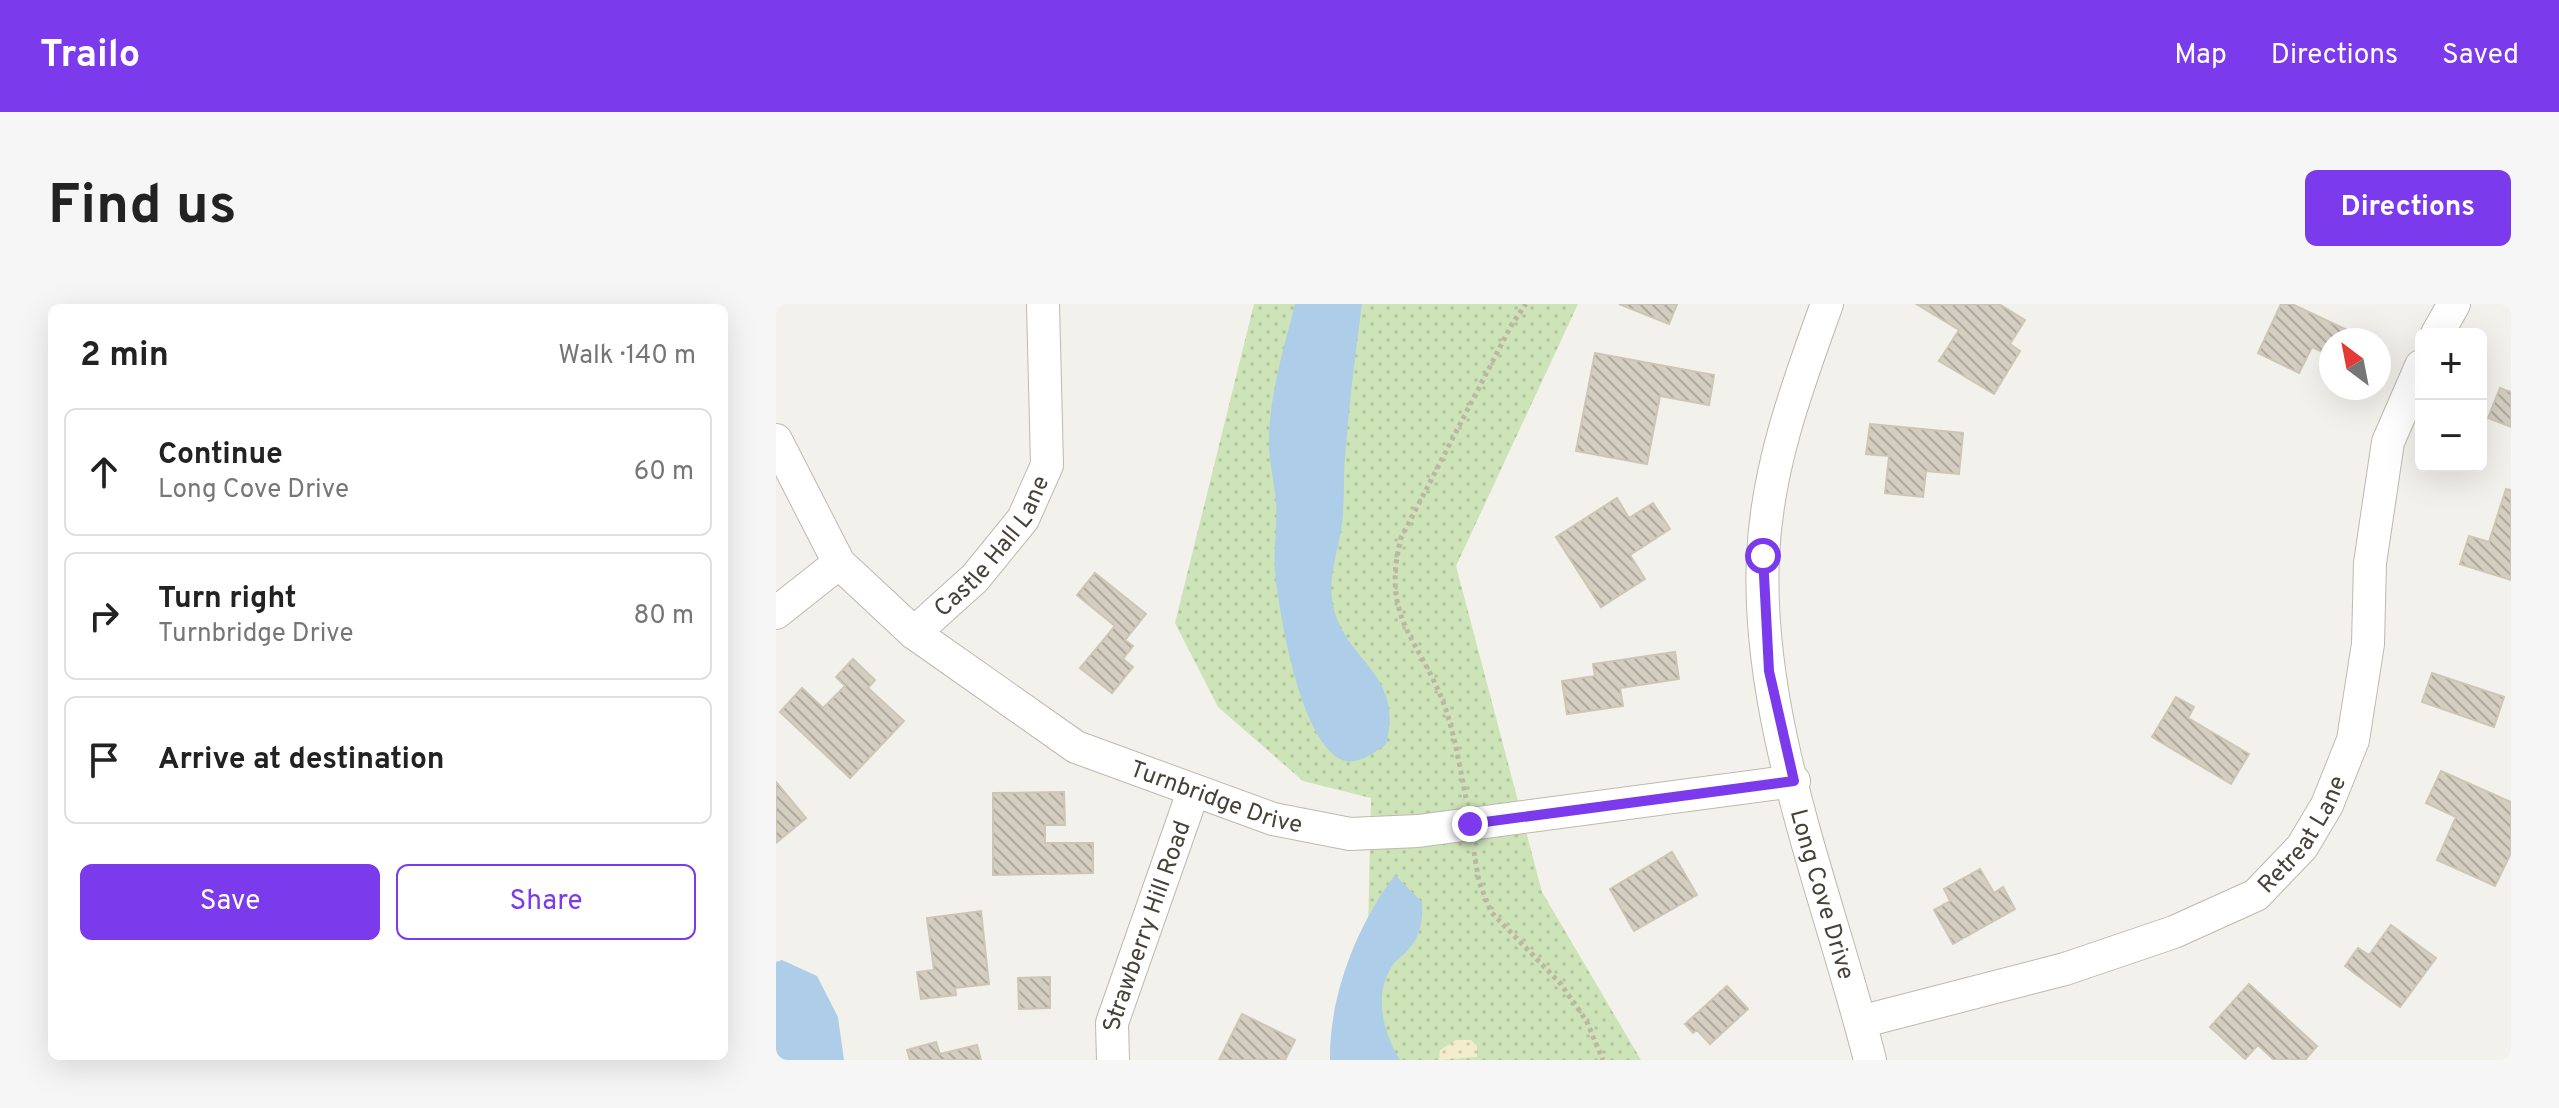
<!DOCTYPE html>
<meta charset="utf-8">
<style>
:root{--surface:#fff;--page:#f6f6f6;--text:#222;--muted:#767676;--line:#e0e0e0;--accent:#7c3aed}
body{margin:0;font-family:Overpass,sans-serif;background:var(--page);color:var(--text)}
.controls{position:absolute;right:24px;top:24px;display:grid;overflow:hidden;border-radius:12px;box-shadow:0 8px 32px #0002}
.controls button{width:72px;height:72px;display:grid;place-items:center;padding:0;border:0;border-bottom:2px solid var(--line);background:var(--surface);color:var(--text);font:40px sans-serif}
.compass{position:absolute;left:1543px;top:24px;width:72px;height:72px;border-radius:50%;background:var(--surface);box-shadow:0 8px 32px #0002;rotate:328deg}
.stop{position:absolute;width:24px;height:24px;margin:-18px;border:6px solid #7c3aed;border-radius:50%;background:#fff}
.stop.end{background:#7c3aed;border-color:#fff;box-shadow:0 2px 8px #0008}
.list{margin:0;padding:0;list-style:none}
h2{display:flex;justify-content:space-between;align-items:center;height:104px;margin:0;padding:0 32px;font-size:34px}
h2 small{font-size:26px;font-weight:400;color:var(--muted)}
.list li{display:grid;grid-template-columns:52px 1fr auto;gap:24px;align-items:center;box-sizing:border-box;height:128px;margin:0 16px 16px;padding:0 16px;border:2px solid var(--line);border-radius:12px}
.list b{display:block;font-size:30px;white-space:nowrap}
.list p{margin:0;font-size:26px;white-space:nowrap;color:var(--muted)}
.list em{font-size:26px;font-style:normal;color:var(--muted)}
.actions{display:flex;gap:16px;padding:24px 32px}
.actions a{flex:1;padding:18px 0;border:2px solid var(--accent);border-radius:12px;text-align:center;font-size:28px;color:var(--accent)}
.actions .main{background:var(--accent);color:#fff}
.icon{flex:none;width:44px;height:44px;fill:none;stroke:currentColor;stroke-width:2;stroke-linecap:round;stroke-linejoin:round}
.map{position:relative;flex:none;width:1735px;height:756px;overflow:hidden;border-radius:12px}
header{display:flex;align-items:center;gap:48px;box-sizing:border-box;height:112px;padding:0 40px;background:var(--accent);color:#fff}
header strong{font-size:38px}
nav{display:flex;gap:44px;margin-inline-start:auto;font-size:28px}
.intro{display:flex;align-items:center;justify-content:space-between;box-sizing:border-box;height:192px;padding:0 48px}
h1{margin:0;font-size:56px}
.button{padding:20px 36px;border-radius:12px;background:var(--accent);color:#fff;font-size:28px;font-weight:700}
main{display:flex;gap:48px;padding:0 48px}
aside{flex:1;background:var(--surface);border-radius:12px;box-shadow:0 8px 32px #0002}
.map>svg:first-child{display:block}
</style>
<header>
<strong>Trailo</strong>
<nav><a>Map</a><a>Directions</a><a>Saved</a></nav>
</header>
<div class="intro"><h1>Find us</h1><a class="button">Directions</a></div>
<main>
<aside>
<h2>2 min<small>Walk · 140 m</small></h2>
<ul class="list">
<li><svg class="icon" aria-label="ahead" viewBox="0 0 24 24"><path d="M12 20V5M6 11l6-6 6 6"/></svg><div><b>Continue</b><p>Long Cove Drive</p></div><em>60 m</em></li>
<li><svg class="icon" aria-label="right" viewBox="0 0 24 24"><path d="M7 20v-9h11M14 6l5 5-5 5"/></svg><div><b>Turn right</b><p>Turnbridge Drive</p></div><em>80 m</em></li>
<li><svg class="icon" aria-label="arrive" viewBox="0 0 24 24"><path d="M6 21V4h12l-3 4 3 4H6"/></svg><div><b>Arrive at destination</b></div></li>
</ul>
<div class="actions"><a class="main">Save</a><a>Share</a></div>
</aside>
<div class="map">
<svg width="1735" height="756" viewBox="0 0 1735 756">
<defs>
<pattern id="grass-dots" width="8" height="8" patternUnits="userSpaceOnUse" patternTransform="scale(2)"><rect width="8" height="8" fill="#cde3b8"/><path d="M2 2h.1M6 6h.1" fill="none" stroke="#b1c49f" stroke-width="1.8" stroke-linecap="round"/></pattern>
<pattern id="sand-dots" width="8" height="8" patternUnits="userSpaceOnUse" patternTransform="scale(2)"><rect width="8" height="8" fill="#f3edcb"/><path d="M2 2h.1M6 6h.1" fill="none" stroke="#d2ccaf" stroke-width="1.8" stroke-linecap="round"/></pattern>
<pattern id="building-back-hatch" width="6" height="6" patternUnits="userSpaceOnUse" patternTransform="scale(2)"><rect width="6" height="6" fill="#d4cec1"/><path d="M-1 5l2 2M0 0l6 6M5-1l2 2" fill="none" stroke="#aea99e"/></pattern>
</defs>
<rect width="100%" height="100%" fill="#f3f1eb"/>
<path fill="url(#grass-dots)" d="M478,0H802L680,262L766,588L865,756H589L595,494L527,477L442,403L399,319Z"/>
<path fill="url(#sand-dots)" d="M680,736H695L701,742V753L663,756L664,746Z"/>
<path fill="#aecde9" d="M519,0H586C579,51 573,101 569,152C567,174 569,197 566,219C562,251 549,278 559,309C574,359 628,372 610,440C598,449 581,462 566,456C525,438 505,317 500,277C496,251 502,224 500,198C498,175 492,154 493,131C495,85 508,44 519,0Z
M619,571L646,598C647,618 644,635 629,649C624,654 619,657 616,662C597,692 607,728 624,756H554C553,692 581,621 619,571Z
M6,656L41,672L62,713L68,756H0V658Z"/>
<path fill="url(#building-back-hatch)" stroke="#cec6b5" stroke-width="2" d="M843,0H901L893,20Z
M1223,0L1249,16L1234,40L1244,47L1218,90L1163,57L1183,26L1142,1Z
M1505,0H1516L1571,26L1566,36H1555V52L1536,43L1523,69L1482,49Z
M819,49L938,71L933,101L884,92L871,160L800,147Z
M1724,84L1735,88V123L1712,114Z
M1094,120L1187,129L1183,170L1150,167L1147,193L1109,189L1113,152L1090,150Z
M1730,185L1735,186V276L1684,260L1693,232L1713,238Z
M841,194L853,214L877,199L894,225L854,251L869,275L825,303L780,233Z
M319,269L370,310L349,336L357,342L347,355L357,363L336,389L304,364L339,322L301,291Z
M899,348L903,375L844,384L847,402L791,410L786,377L819,372L817,360Z
M77,355L99,376L92,384L128,417L74,474L4,408L26,384L47,404L69,382L60,373Z
M1656,369L1728,393L1718,423L1646,398Z
M1400,393L1418,403L1412,414L1473,450L1455,480L1376,433Z
M1665,467L1735,498V549L1719,582L1661,556L1680,513L1650,499Z
M0,478L30,514L0,539Z
M288,488L289,521H269V539H317V569L217,571V489Z
M896,548L921,591L858,627L834,585Z
M1204,565L1218,589L1227,583L1239,605L1177,640L1158,606L1174,597L1168,585Z
M205,607L213,680L179,684L180,691L145,695L141,668L158,666L151,614Z
M1615,621L1660,654L1624,703L1569,662L1582,644L1593,651Z
M274,673V704L243,705L242,674Z
M1473,680L1541,742L1529,756H1498L1482,741L1469,755L1434,723Z
M951,682L972,705L934,740L921,726L917,729L909,720Z
M466,710L519,736L509,756H443Z
M160,738L164,750L201,741L205,756H134L131,746Z"/>
<g fill="none" stroke-linecap="round" stroke-linejoin="round">
<g stroke="#beb9ae" stroke-width="34">
<g id="minor">
<path id="s1" d="M1051,0C1021,83 991,163 987,252C979,418 1054,596 1094,756"/>
<path d="M1661,30L1678,0"/>
<path id="s2" d="M0,136L63,259L138,329L300,443L497,515L574,530L642,527L1018,477"/>
<path d="M0,309L63,259"/>
<path id="s3" d="M138,329L199,274L247,215L271,161L267,0"/>
<path id="s4" d="M1084,718L1289,665L1398,628L1480,591L1526,543L1551,501L1577,436L1592,340L1594,259L1612,138L1645,62"/>
<path id="s5" d="M337,756L336,719L417,488"/>
</g>
</g>
<path stroke="#beb6a1" stroke-width="5" stroke-dasharray="4 4" stroke-linecap="butt" d="M690,494C684,464 679,432 669,403C644,334 604,316 625,234L736,20L750,0
M698,548L703,578L715,608L784,679L810,716L827,756"/>
<use href="#minor" stroke="#fff" stroke-width="32"/>
</g>
<g fill="none" stroke-linecap="round" stroke-linejoin="round">
<path stroke="#7c3aed" stroke-width="10" d="M694,520L1018,477L993,367L987,252"/>
</g>
<g text-anchor="middle" stroke-width="7" stroke-linejoin="round" paint-order="stroke">
<g font-size="24" fill="#474239" stroke="#fff">
<text dy="8" stroke="none"><textPath href="#s3" startOffset="118">Castle Hall Lane</textPath></text>
<text dy="8" stroke="none"><textPath href="#s2" startOffset="588">Turnbridge Drive</textPath></text>
<text dy="8" stroke="none"><textPath href="#s4" startOffset="494">Retreat Lane</textPath></text>
<text dy="8" stroke="none"><textPath href="#s1" startOffset="606">Long Cove Drive</textPath></text>
<text dy="8" stroke="none"><textPath href="#s5" startOffset="140">Strawberry Hill Road</textPath></text>
</g>
</g>
</svg>
<div class="controls">
<button>+</button>
<button>−</button>
</div>
<svg class="compass" viewBox="-18 -18 36 36"><path d="M0-13l5 13h-10z" fill="#e53935"/><path d="M0 13l5-13h-10z" fill="#767676"/></svg>
<div class="stop" style="left:987px;top:252px"></div>
<div class="stop end" style="left:694px;top:520px"></div>
</div>
</main>
